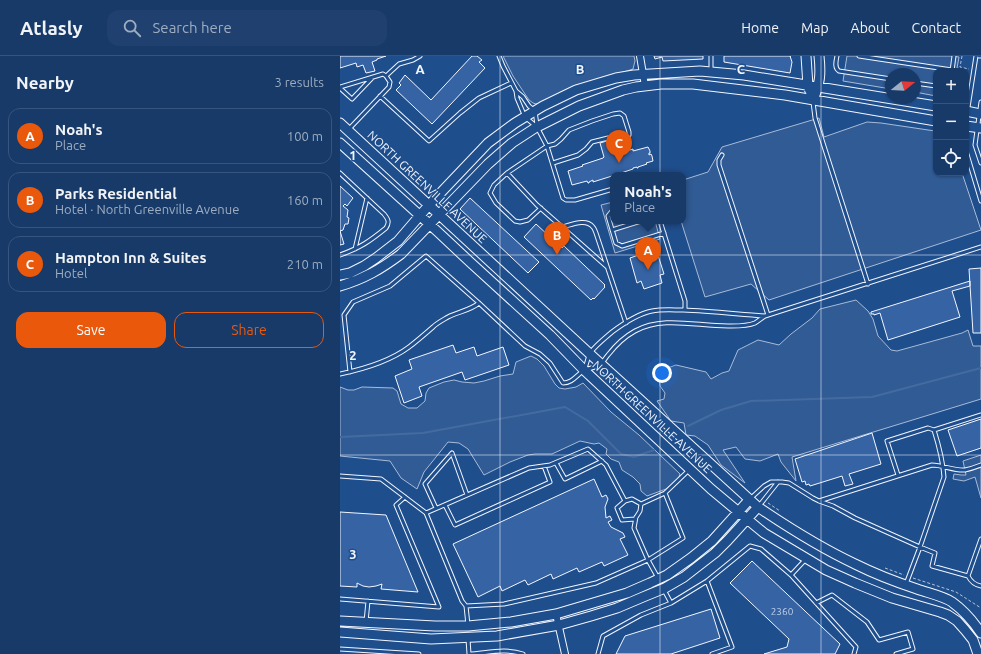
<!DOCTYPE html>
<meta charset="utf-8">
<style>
:root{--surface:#173a69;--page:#20416f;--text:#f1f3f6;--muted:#9eadc0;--line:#36547d;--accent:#ea580c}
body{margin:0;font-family:Ubuntu,sans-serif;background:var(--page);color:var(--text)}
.controls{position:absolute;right:12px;top:12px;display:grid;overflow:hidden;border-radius:8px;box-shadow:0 1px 3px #0004}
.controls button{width:36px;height:36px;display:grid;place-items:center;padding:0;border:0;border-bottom:1px solid var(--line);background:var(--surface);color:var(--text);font:20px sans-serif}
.compass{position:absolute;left:545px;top:12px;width:36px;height:36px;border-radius:50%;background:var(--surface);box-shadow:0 1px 3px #0004;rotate:72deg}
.you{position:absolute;left:322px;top:317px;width:14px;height:14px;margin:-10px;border:3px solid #fff;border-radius:50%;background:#1a73e8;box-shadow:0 0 0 6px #1a73e833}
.badge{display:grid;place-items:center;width:26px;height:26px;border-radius:50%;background:var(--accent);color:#fff;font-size:13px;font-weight:700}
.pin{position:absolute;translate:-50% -33px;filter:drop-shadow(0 1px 2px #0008)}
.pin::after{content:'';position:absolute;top:21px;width:14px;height:12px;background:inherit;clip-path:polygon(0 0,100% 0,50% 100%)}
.popup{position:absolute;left:270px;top:116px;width:76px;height:52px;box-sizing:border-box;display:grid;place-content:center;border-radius:8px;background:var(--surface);filter:drop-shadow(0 1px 3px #0005);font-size:13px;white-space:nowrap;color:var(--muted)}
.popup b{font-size:15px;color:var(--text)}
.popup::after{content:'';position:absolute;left:50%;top:100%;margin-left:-8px;border:8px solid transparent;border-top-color:var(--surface)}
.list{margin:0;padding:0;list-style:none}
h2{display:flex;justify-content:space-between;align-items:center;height:52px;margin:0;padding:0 16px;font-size:17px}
h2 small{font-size:13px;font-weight:400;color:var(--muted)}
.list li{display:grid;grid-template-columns:26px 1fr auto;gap:12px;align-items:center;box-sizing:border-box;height:56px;margin:0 8px 8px;padding:0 8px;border:1px solid var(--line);border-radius:12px}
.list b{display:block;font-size:15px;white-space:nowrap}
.list p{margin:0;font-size:13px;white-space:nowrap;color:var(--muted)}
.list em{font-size:13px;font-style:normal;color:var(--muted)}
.actions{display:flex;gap:8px;padding:12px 16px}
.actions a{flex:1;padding:9px 0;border:1px solid var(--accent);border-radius:12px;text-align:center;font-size:14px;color:var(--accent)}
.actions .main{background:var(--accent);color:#fff}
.icon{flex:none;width:22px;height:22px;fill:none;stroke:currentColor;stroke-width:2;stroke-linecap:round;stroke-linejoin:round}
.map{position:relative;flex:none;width:641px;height:598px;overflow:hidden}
header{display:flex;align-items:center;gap:24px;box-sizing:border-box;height:56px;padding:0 20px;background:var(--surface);border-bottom:1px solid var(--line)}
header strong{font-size:19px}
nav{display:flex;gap:22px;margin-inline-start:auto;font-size:14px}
.search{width:280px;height:36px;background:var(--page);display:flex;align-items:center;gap:10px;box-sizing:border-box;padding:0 14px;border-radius:12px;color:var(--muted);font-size:15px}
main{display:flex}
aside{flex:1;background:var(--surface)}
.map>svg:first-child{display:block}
</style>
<header>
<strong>Atlasly</strong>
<div class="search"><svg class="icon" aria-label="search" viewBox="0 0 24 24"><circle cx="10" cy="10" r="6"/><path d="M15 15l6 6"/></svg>Search here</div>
<nav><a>Home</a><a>Map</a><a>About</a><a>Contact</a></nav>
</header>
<main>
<aside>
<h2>Nearby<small>3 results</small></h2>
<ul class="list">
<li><span class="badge">A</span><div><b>Noah's</b><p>Place</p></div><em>100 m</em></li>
<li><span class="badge">B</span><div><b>Parks Residential</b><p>Hotel · North Greenville Avenue</p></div><em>160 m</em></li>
<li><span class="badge">C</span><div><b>Hampton Inn &amp; Suites</b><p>Hotel</p></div><em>210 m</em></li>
</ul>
<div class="actions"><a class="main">Save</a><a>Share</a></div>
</aside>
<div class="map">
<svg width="641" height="598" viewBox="0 0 641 598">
<rect width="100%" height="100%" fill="#1f4e8c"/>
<path fill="#305b95" stroke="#a8bbd7" d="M163,0H294L295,5L293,13L234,32L199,48H196L193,47L189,44L173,20Z
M507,0H611L619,1L617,12L622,13L621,15H596V40L575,36V18H551V33L503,25Z
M479,62L484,81L527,66L541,67L595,75L596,76V117H622L641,174L429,244L411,228L365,241L341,165H343V124L368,116L382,91Z
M273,146V165H315L320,183L275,197L261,149Z
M516,244L528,255L533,263L538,280L551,294L557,295L622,277L628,274L633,290H641V343L452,401L456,425L441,406L438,398L420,405L405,403L396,391L383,394L405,427L381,409L368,389L355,380L346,379L344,367L331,365L317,345L324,343L325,337L320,330L319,322L322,314L336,309L366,316L371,323L382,317L389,315L398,294L418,284L439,289L451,278L472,262L480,253Z
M191,300L197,303L204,310L215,328L219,332L225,333L236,331L243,327L271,356L299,379L340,418L338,424L326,433L307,440L301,435L300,428L293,421L282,414L279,406L271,403L266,398L267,393L259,387L254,388L240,385L212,398H195L188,399L170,406L144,419L128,393L119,387L108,386L84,416L77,433L61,422L50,405L0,400V331L8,334H14L22,331L53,332L57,335L61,348L68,352H77L85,345L86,337L89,332L104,326L114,324L122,326L134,327L144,325L160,320L173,318L176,306Z
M641,399V442L635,421L624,425L613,423L614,418L621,419H626L623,405Z"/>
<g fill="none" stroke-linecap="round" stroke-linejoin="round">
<path stroke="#446ba0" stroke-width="2" d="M348,370L381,354L411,345L532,341L641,312
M0,381L83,377L225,351L248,365L281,398L294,401L314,394"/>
</g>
<path fill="#3563a3" stroke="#f2f6ff" d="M0,0H46L37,3V4L32,6L35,15L26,17L23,9L17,11L16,7L0,12Z
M132,0H137L142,4L139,6L145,12L92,68L56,34L61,29L59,27L65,19L91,44Z
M314,0H363V3L323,5L322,1L315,3Z
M384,0H451H450L452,6L450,17L384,6Z
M270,84L274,98H276L293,93V95L308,91L310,95V97H309V99L311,98L312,100L313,105L306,107L307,108L298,111V112H297V111L293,112V113L272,120L253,126V124L249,126V127H248L247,125L232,129L228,115L243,110L242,109L263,102L264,101L260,87Z
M0,130L13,142L7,150L5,148L3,150L8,154L7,161L9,162L8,168H5L3,174L0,175L4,188L0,189Z
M130,142L199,206L188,217L120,153Z
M196,168L222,192L224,190L265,229L264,230L265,231L254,243L253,242L251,244L184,181Z
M316,193L324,218L320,219L322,227L304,233L301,225L297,227L290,202Z
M641,212V277H633L629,213Z
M630,225V230L612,235L620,261L548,284L540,257L534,259V258H531V256Z
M113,289L116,297L134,291L137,300L163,291L169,309L125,324L122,316L79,331L82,340L64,347L55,320L72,313L69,304Z
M641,363V392L617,400L608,374Z
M532,377L541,408L509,418L513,428L505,430L502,420L470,430L469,428L466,429L465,425L462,426L455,403Z
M254,423L262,441L266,439L268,443L265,451L266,462L270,460L272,464L268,466L271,471L283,477L285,481L280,483L288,499L264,510L262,506L239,516L237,512L213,523L211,518L188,529L185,524L162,535L160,530L138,541L113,488Z
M0,456L46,459L78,536L41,533L42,528L36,530L29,531L23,530L17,527V531L0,530Z
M412,505L500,588L495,598H424L447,591L449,583L390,527Z
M371,553L380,582L331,598H276L285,580Z"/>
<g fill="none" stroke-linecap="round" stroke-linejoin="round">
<g stroke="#f2f6ff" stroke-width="5">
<path id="lane" d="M159,0L163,10L176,35L183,41L189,50L195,55L197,69
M497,0C496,5 494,12 499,15L551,23
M519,0L612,14
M639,0H641
M371,14V0
M612,15L614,0
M575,27L596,30
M0,31L43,18L46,20
M0,32L12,43L32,22
M176,35L177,42L185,61L197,71L207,90L223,142L226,144H235L273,133
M40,40L89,85L120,57L139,42L171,27
M473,46L475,62L528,228
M641,46L635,89L641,107
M626,64L636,0
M9,73L49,31L50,26L46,20L59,8L73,4L80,0
M626,95L641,145
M382,99L379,104V109L428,259
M213,107L238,99L246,93L252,86L268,82L280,85L284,84L289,79V76L284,60L280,57L273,58L252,65L229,74L221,83L215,88L207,90L167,117L197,149L222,171C231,169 246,162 253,171C255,173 255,175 256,177L286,267
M0,117L44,158C48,163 50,166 46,172C30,185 20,192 0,199
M167,117L154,129L150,137L156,147L175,165L180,166L188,164L201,152
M273,154L272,155L268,160L276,187L282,190L324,177
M320,165L345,245V254
M222,171L267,211
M272,174L301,165
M15,193L27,142
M245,312C247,307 248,301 250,297C256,289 265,282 272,276C284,267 297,258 312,255C322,253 333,254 343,254C370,255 397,258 425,260
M10,316L4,259L13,246L50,230L86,200L139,247L185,290L200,298L210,307L223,327C232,327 236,320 243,315C248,312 255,312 260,309C263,307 265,302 268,299C275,290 284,281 295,275C324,259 359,271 391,270C398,270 408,270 415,267C418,265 422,262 425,260L641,191
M0,318C24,313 49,306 69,291C77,285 85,278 93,271C97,267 103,264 108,261C118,256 131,254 139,247
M594,374L641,359
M216,407L225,423L262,405
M558,419L547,385L588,372L594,374C599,390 603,405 604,421L580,491L566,528
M0,420L41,423L86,457
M411,442L424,430L431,426H442L449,427L473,442L479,445L592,409C603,409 614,415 625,414C630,413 636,411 641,409
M292,443L301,448L300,455L295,463L282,464L277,452L285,445Z
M285,445L266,409L248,393L210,409L189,412L86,457L122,545L126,550L164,548L256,527L308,504L343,482L325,437
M479,445L493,450L515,462L580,491L595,497L592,510L628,520
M301,448L325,437L349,414
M105,449L115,469L210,426L204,410
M419,450L438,426
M96,452L85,428L112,397L127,439
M296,461L294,472L308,504L318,522
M641,483L628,520C631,526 635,529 641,530
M465,504L451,519L516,591L514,598
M367,525L392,591L372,598
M324,534L331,547
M0,543L99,551L56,449L65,441
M476,547L492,539L527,566L539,584L568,576L573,593L556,598
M126,550L128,569
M26,566L28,545
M128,583L129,598
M0,593L79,598
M129,598C147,597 166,592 183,598
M258,598L263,580L301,559L331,547L367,525L410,490L421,493L451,519"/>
</g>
<g stroke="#f2f6ff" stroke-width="8">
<path id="street" d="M300,0L305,30
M216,558L225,598"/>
</g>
<g stroke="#f2f6ff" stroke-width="11">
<path id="secondary" d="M466,0L468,30L470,35
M473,44C480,27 481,19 479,0
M626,55L641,58
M0,67L250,298L418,451C449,472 481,492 515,508C535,518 556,526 577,533C588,537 603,540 612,546C623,554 633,565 641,577
M626,70L641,72
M0,87L98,176L130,206L210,279L244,314L371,433L407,463L424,477L486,514L515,527L552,542L600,556L608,559L617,565L625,574L633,584L638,598
M0,219L10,217L24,210L36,202L58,185L89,149L148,87L175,67L203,50L236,34L276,22L294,19L360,15L404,19L596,50
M0,230C24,223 41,213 61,198L148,108L172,87L195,72L239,50L283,34L296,31L321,28H353L445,39L596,65
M0,565L95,570H128L171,566L216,558L287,537L310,527L327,519L351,502L372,485L409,444
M0,576L91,583L157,580L219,569L251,560L277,552L303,541L325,532L344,521L375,497L388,484L418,451"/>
</g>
<path stroke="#b3c4dc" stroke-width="1" stroke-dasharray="3 2" stroke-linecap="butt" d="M622,0L620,11L629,13
M428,447L440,455
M545,512L564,519
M573,522L616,536L641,552"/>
<use href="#lane" stroke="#1f4e8c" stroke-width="3"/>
<use href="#street" stroke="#1f4e8c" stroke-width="6"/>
<use href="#secondary" stroke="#1f4e8c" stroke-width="9"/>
</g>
<path fill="none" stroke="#f2f6ff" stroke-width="1" stroke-opacity="0.55" d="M160,0V598M320,0V598M481,0V598M0,199H641M0,399H641"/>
<g text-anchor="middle" stroke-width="3" stroke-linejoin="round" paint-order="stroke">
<g font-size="10" fill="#c3d1e8">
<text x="442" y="559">2360</text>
</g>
<g font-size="12" fill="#f2f6ff" stroke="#1f4e8c">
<text transform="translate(87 131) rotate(43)" y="4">NORTH GREENVILLE AVENUE</text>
<text transform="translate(312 361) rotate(43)" y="4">NORTH GREENVILLE AVENUE</text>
</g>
</g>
<g font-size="13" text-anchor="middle" font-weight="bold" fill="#f2f6ff" stroke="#1f4e8c" stroke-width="3" stroke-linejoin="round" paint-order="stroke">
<text x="80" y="18">A</text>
<text x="240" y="18">B</text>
<text x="401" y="18">C</text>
<text x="13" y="104">1</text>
<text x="13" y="304">2</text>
<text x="13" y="503">3</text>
</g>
</svg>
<div class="controls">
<button>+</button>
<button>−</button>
<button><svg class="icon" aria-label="locate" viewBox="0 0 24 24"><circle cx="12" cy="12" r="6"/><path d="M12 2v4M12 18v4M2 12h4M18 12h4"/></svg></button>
</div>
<svg class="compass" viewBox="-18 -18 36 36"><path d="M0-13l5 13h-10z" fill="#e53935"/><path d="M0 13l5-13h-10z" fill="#9eadc0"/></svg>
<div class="you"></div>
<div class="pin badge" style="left:308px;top:214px">A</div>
<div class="popup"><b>Noah's</b>Place</div>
<div class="pin badge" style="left:217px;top:199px">B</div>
<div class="pin badge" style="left:279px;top:107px">C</div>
</div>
</main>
